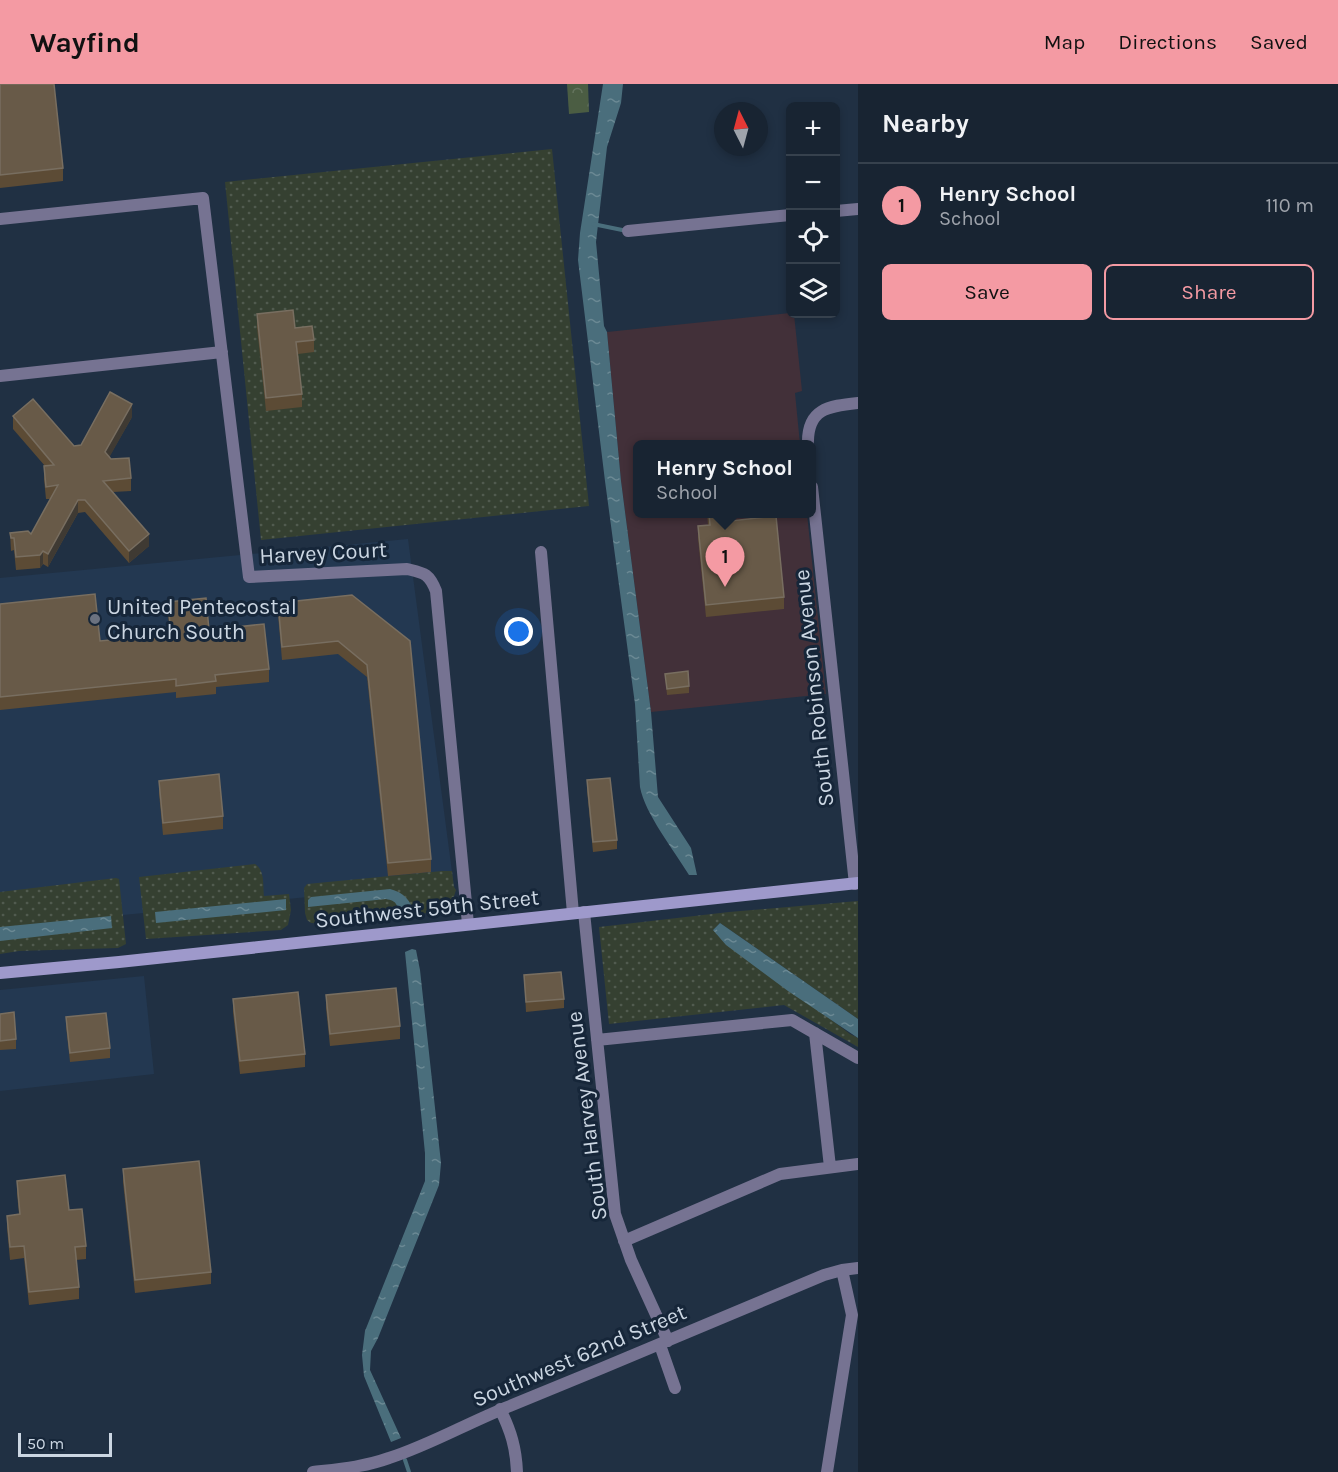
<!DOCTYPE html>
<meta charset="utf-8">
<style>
:root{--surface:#182432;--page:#25303e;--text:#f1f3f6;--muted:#9fa4ac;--line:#36414d;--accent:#f49aa3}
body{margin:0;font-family:Karla,sans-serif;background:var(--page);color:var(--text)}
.controls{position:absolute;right:18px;top:18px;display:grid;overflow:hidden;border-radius:9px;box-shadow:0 3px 9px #0003}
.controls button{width:54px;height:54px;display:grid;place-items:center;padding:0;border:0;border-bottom:2px solid var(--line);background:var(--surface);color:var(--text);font:30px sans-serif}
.compass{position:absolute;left:714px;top:18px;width:54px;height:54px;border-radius:50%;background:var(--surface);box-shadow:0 3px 9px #0003;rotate:354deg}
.scale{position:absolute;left:18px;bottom:15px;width:94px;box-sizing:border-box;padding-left:6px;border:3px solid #cbd6e2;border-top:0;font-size:16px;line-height:21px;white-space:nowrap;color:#cbd6e2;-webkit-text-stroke:4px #162639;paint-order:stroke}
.you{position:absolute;left:519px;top:548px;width:21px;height:21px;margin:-15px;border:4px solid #fff;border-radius:50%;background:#1a73e8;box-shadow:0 0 0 9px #1a73e833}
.badge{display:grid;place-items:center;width:39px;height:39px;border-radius:50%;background:var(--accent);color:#111;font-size:20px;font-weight:700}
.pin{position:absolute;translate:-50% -50px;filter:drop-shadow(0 2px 3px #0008)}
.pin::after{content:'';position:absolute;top:32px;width:21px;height:18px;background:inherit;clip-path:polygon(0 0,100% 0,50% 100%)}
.popup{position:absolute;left:633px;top:356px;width:183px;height:78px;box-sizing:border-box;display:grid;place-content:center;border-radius:9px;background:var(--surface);filter:drop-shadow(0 2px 4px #0005);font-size:20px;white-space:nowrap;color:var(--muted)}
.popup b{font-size:22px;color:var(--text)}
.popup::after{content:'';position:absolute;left:50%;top:100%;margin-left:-12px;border:12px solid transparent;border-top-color:var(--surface)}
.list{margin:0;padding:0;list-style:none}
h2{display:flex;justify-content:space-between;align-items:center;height:78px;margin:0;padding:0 24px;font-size:26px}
h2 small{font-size:20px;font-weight:400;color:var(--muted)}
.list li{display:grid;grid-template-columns:39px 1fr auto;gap:18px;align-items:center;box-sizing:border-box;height:84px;padding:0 24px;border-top:2px solid var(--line)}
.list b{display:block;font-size:22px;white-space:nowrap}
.list p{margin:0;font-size:20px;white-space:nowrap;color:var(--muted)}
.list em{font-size:20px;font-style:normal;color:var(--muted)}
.actions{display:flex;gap:12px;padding:18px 24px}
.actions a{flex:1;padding:14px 0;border:2px solid var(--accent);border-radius:9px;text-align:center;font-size:21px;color:var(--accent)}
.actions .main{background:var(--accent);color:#111}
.icon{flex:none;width:33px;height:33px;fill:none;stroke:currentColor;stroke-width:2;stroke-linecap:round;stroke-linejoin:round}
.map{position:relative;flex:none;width:858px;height:1388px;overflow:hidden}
header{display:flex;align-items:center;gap:36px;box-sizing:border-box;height:84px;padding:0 30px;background:var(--accent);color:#111}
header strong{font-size:28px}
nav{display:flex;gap:33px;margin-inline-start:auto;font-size:21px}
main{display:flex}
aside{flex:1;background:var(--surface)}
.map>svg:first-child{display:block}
</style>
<header>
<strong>Wayfind</strong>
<nav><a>Map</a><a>Directions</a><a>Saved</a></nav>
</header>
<main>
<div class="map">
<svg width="858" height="1388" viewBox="0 0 858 1388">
<defs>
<pattern id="grass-dots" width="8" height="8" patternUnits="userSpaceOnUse" patternTransform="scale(1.5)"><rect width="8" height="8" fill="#354031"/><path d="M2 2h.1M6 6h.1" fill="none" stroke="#515b4f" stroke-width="1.8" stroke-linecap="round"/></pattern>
<pattern id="forest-crowns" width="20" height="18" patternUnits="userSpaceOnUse" patternTransform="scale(1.5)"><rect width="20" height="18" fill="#4b5d43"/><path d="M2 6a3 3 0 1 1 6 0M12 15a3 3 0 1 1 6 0" fill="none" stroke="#64745e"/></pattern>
<pattern id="water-ripples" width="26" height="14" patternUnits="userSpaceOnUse" patternTransform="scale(1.5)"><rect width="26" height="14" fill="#4a6e7c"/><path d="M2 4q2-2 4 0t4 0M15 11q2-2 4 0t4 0" fill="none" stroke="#6b8994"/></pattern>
</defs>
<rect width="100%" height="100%" fill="#203043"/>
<path fill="#233851" d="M408,455L454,803L390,805L0,843V494Z
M144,892L154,990L0,1007V906Z"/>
<path fill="#423039" d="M790,229L794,230L802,307L795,309L800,360H638V430H807L826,610L651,628L621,397L607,248Z"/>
<path fill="url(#grass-dots)" d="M552,65L589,422L261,456L225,98Z
M255,780C265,786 263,802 264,812L289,810L291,826L288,841L281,846L146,855L139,793Z
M442,787H452L454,803L456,806C452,819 450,823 437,828L325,840L311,839L307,836L305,829L304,804L307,800Z
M116,794L119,795L126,860L118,864L19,867L0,870V808Z
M858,817V935L720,839L713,846L850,950L858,954V963L784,921L609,940L599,843L729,828Z"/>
<path fill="url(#forest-crowns)" d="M567,0H588L589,28L569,30Z"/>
<path fill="url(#water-ripples)" d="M603,0H623L621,19L607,63L596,158L604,242L607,248L621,397L651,628L658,713L691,764L697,791H689C674,766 645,730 640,703L635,620L605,397L578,176L580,149Z
M390,805C403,808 412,817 414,830L399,831C397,820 397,817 386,815L308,823V816L311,813Z
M286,815V826L156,839L155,828Z
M111,832L112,844L0,857V843Z
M720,839L858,935V954L788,907L726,861L713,846Z
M412,865L416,866L420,886L441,1079L439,1101L378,1254L371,1267L370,1286L401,1354L391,1358L364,1292L362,1271L365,1247L425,1097V1069L405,868Z"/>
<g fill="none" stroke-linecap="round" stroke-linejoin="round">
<path stroke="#4a6e7c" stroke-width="4" d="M593,140L627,147
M405,1376L409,1388"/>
<path stroke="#767392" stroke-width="12" d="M836,127L858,125
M0,135L203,114L249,493L407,485C424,489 429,489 436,507L468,840
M628,147L790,131
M0,292L222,268
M808,360C807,325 828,322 858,319
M812,403L855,800
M541,468L573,829
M584,828L615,1130L631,1176L668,1257
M815,949L830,1083
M597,956L792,936L858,974
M624,1157L780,1090L858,1080
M660,1261L675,1304
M500,1325C511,1347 516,1364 517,1388
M313,1388C339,1385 364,1383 389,1374C430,1361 469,1338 510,1322C615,1279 720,1235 824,1191L842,1186L858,1184
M827,1388L852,1231L842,1186"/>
<path stroke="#9e99cb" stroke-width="12" d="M0,889L119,878L858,799"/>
</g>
<path fill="#5c4b35" d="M0,0L63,84V97L0,104Z
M257,230L295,244L314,256V268L298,270L302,310V323L266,327L257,243Z
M13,332L74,362L81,361L132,333L109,373L131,394V407L113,408L149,462L129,479L85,428L78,429L48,483L43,480L40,484L16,486L14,466L11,467L10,449L31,450L51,415H46L44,395L45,382L13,345Z
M707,429H730L731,437L784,513V525L706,533L698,454V442L708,441Z
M352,511L431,775V788L388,792L367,593L338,570L282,576L278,531V519Z
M168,518L269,585V598L216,603V610L176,614V608L0,626V520L100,557L170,550L168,531Z
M665,590L689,602V609L667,611Z
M587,696L617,756V765L593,768L587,706Z
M159,697L223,732V745L163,751L159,709Z
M524,891L564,915V924L526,928Z
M326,911L400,942V955L330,962L326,924Z
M233,915L305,970V983L240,990L233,928Z
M0,930L16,955V965L0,966Z
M66,933L110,964V974L70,978L66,942Z
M123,1085L211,1188V1200L135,1209L123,1098Z
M17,1097L69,1126L86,1162V1175L76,1176L79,1203V1215L29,1221L24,1174L10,1176L7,1144V1132L19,1130L17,1109Z"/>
<path fill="#3f3a33" d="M132,320V333L105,381V368Z
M78,416V429L48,483V470Z
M149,450V462L129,479V467Z
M43,467V480L40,484V471Z"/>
<path fill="#685a48" stroke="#786e60" stroke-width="1.5" d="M0,0H54L63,84L0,91Z
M293,226L295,244L312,242L314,256L296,258L302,310L266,314L257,230Z
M110,308L132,320L105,368L111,375L129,374L131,394L103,397L149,450L129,467L85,416H78L48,470L43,467L40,471L16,473L14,454H11L10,449L28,447L31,450L58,401L46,403L44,382L54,381L13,332L33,315L74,362L81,361Z
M709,429H730L731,437L776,432L784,513L706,521L698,442L710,441Z
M95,510L100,557L171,550L168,518L206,514L209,546L264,540L269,585L215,591L216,597L176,602V595L0,613V520Z
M352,511L410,557L431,775L388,779L367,581L338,557L282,563L278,519Z
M688,587L689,602L667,605L665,590Z
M219,690L223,732L163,739L159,697Z
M610,694L617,756L593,758L587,696Z
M561,888L564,915L526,918L524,891Z
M396,904L400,942L330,950L326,911Z
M298,908L305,970L240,977L233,915Z
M14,928L16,955L0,957V930Z
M106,929L110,964L70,969L66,933Z
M199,1077L211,1188L135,1196L123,1085Z
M65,1091L69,1126L82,1125L86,1162L75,1163L79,1203L29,1208L24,1162L10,1163L7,1132L20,1130L17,1097Z"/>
<circle fill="#6b7280" stroke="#162639" stroke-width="2" cx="95" cy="535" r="6"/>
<g text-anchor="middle" stroke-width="6" stroke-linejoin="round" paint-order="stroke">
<g font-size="22" fill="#cbd6e2" stroke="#162639">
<text transform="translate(323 468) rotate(-3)" y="8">Harvey Court</text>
<text transform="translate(813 604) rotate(-96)" y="8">South Robinson Avenue</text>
<text transform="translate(427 824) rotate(-6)" y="8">Southwest 59th Street</text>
<text transform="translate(586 1032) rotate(-97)" y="8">South Harvey Avenue</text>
<text transform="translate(579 1271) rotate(-23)" y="8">Southwest 62nd Street</text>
</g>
<g font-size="22" fill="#cbd6e2" stroke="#162639" text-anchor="start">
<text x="107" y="530">United Pentecostal<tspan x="107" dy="25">Church South</tspan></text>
</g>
</g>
</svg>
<div class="controls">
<button>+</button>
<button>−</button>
<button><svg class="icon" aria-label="locate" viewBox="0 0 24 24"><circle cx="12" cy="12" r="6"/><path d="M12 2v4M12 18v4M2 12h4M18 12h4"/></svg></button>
<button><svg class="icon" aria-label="layers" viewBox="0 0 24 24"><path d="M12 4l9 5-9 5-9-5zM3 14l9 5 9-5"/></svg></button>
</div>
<svg class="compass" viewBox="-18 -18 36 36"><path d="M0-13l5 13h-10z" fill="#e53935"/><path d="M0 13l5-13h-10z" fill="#9fa4ac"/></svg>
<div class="scale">50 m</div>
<div class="you"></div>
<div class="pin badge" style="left:725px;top:503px">1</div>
<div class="popup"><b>Henry School</b>School</div>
</div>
<aside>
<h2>Nearby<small></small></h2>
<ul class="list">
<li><span class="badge">1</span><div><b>Henry School</b><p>School</p></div><em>110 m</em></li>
</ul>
<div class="actions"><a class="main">Save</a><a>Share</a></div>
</aside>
</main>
